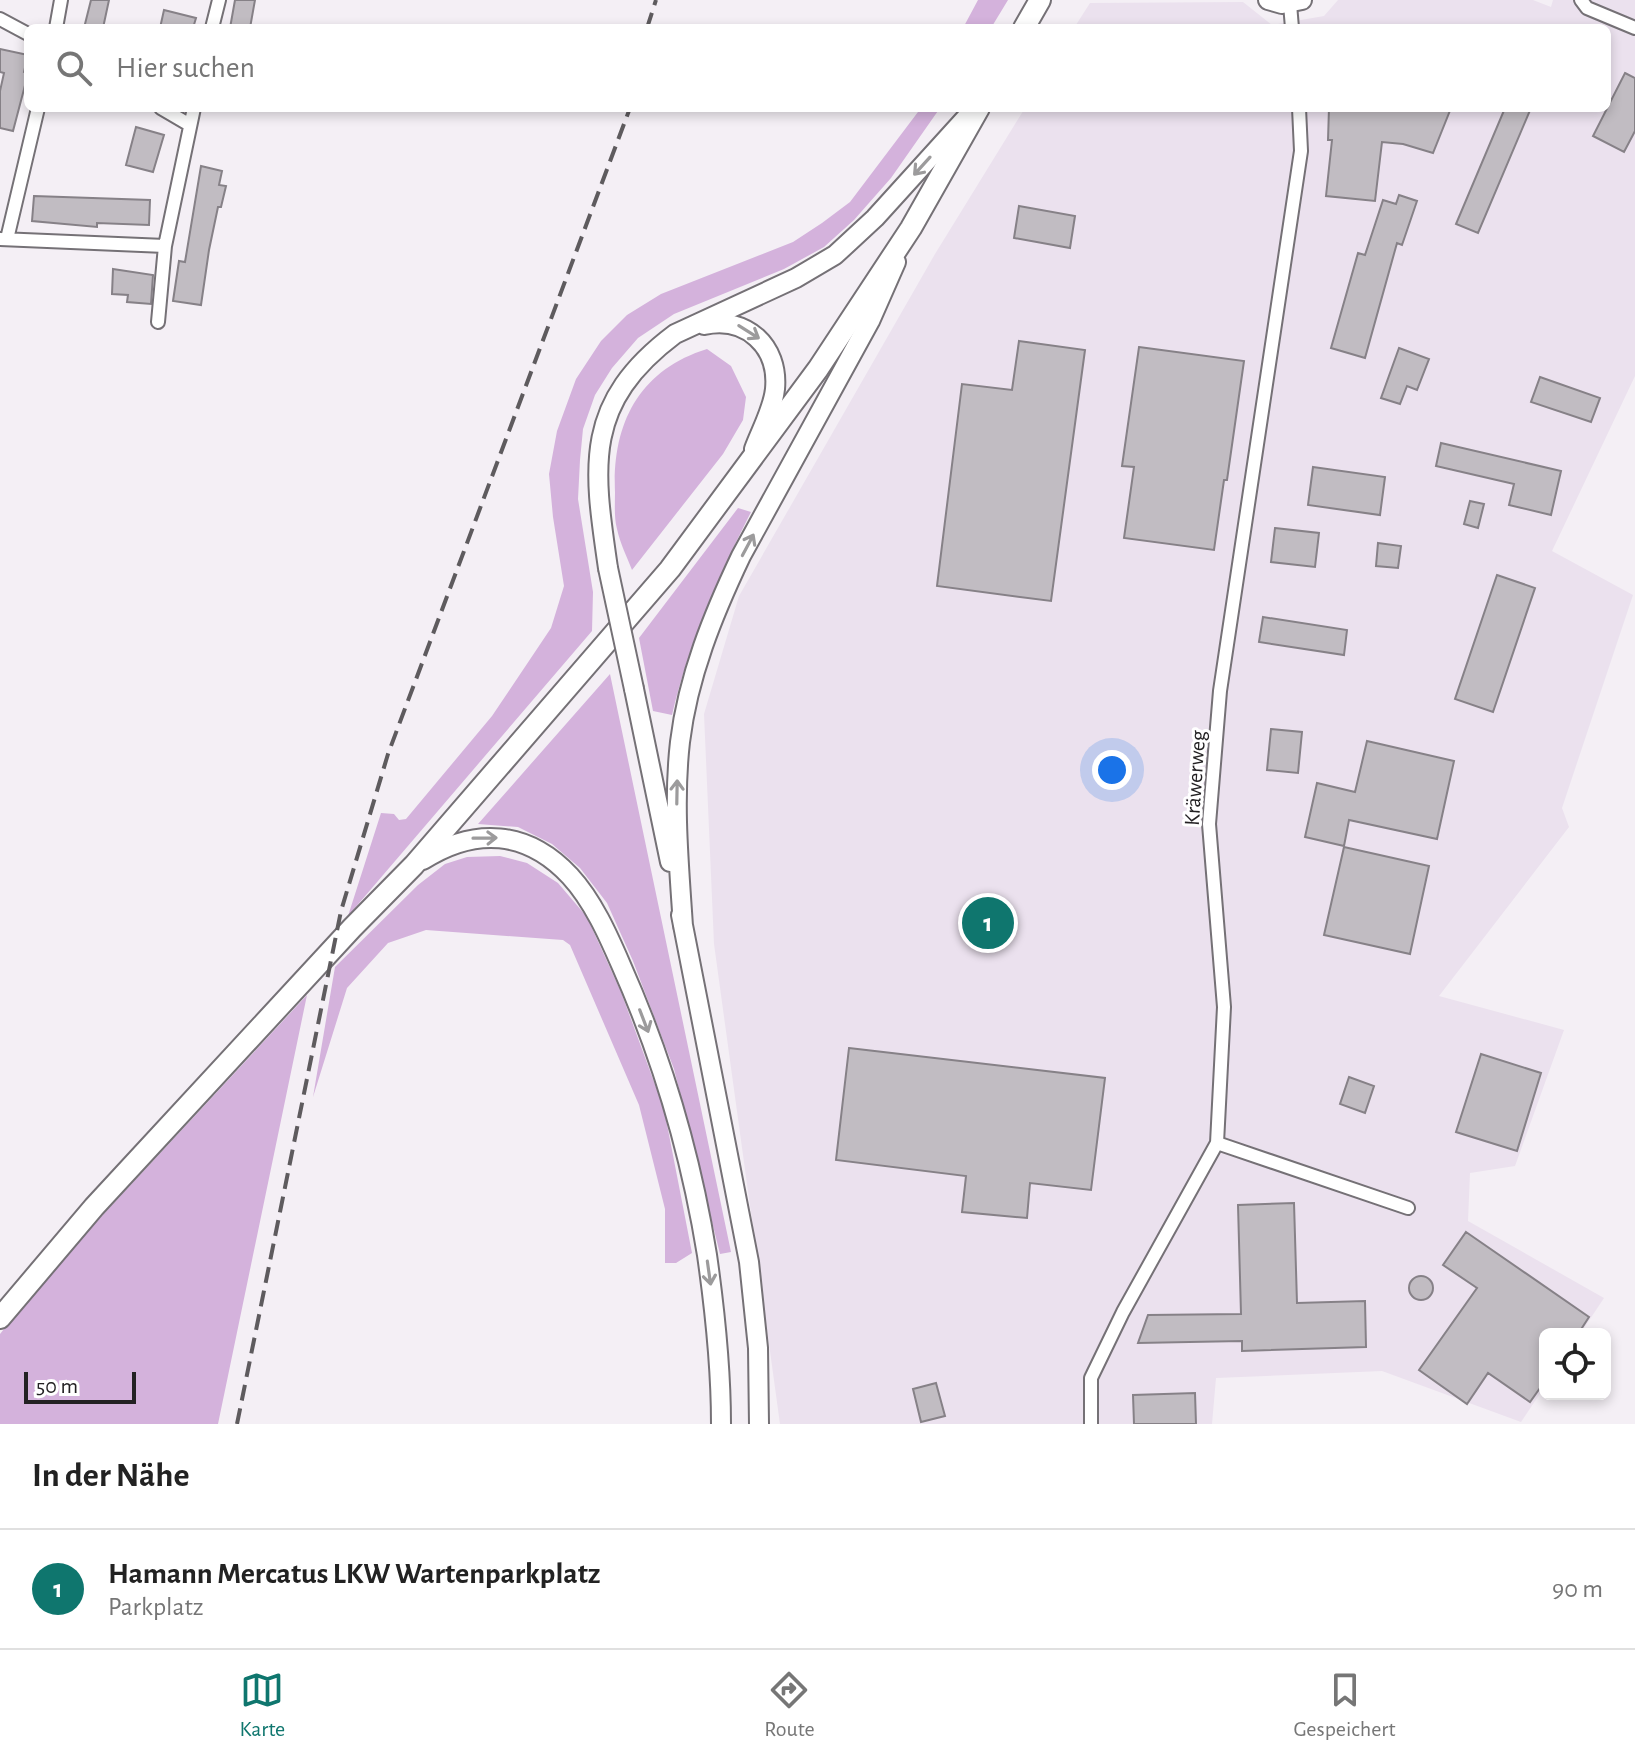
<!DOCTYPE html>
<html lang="de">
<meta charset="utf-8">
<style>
:root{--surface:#fff;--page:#f6f6f6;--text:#222;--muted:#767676;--line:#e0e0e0;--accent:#0f766e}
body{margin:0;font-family:"Alegreya Sans",sans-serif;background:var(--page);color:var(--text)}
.controls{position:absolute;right:24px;bottom:24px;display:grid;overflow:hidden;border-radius:12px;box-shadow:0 4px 12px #0003}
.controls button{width:72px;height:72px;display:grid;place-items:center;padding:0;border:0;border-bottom:2px solid var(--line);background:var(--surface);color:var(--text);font:40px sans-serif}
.scale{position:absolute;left:24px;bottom:20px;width:112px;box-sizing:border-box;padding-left:8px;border:4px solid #232123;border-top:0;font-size:22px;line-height:28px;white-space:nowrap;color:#232123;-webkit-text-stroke:6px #fff;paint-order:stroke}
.you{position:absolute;left:1112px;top:770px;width:28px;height:28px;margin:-20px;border:6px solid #fff;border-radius:50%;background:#1a73e8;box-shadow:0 0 0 12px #1a73e833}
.badge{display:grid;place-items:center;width:52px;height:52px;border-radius:50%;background:var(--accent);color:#fff;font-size:26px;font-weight:700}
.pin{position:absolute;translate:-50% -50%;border:4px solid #fff;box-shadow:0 2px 8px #0006}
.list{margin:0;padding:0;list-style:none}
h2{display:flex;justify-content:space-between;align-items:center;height:104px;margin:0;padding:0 32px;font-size:34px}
h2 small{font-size:26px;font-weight:400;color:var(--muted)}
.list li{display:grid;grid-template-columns:52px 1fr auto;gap:24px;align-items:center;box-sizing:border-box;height:120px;padding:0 32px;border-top:2px solid var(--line)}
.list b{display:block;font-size:30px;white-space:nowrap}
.list p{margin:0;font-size:26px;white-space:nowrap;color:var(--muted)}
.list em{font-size:26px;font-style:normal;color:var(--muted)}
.icon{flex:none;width:44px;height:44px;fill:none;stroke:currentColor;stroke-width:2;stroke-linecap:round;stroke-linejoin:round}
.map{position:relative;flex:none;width:1635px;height:1424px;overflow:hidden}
.search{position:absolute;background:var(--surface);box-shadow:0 4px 12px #0003;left:24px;right:24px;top:24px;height:88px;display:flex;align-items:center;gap:20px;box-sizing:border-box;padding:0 28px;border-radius:12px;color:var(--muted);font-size:30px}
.sheet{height:224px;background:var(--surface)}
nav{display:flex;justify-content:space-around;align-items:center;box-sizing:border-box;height:112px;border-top:2px solid var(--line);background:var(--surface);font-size:22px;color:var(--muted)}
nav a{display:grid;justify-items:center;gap:4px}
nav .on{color:var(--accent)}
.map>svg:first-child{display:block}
</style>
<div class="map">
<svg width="1635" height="1424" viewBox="0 0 1635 1424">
<rect width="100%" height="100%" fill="#f4eff5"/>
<path fill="#ebe1ee" d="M1338,0H1533L1551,7L1553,0H1635V376L1552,551L1633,595L1562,808L1569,827L1439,996L1564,1030L1515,1166L1470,1173L1468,1221L1604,1298L1580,1334H1545V1386L1521,1422L1382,1371L1216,1378L1212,1424H780L714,944L704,714L739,596L935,254L1025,108H1607V28H1074L1090,3L1243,2L1272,25L1324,16Z"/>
<path fill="#d4b2dc" d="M978,0H1008L991,28H963Z
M921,108H940L891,178L854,220L824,247L784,269L674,314L638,338L612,368L595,395L583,429L580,460L578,499L593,592L592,631L348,916L381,813L394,814L399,820L406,819L492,716L551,628L564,586L553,517L549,474L557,431L576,379L601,341L627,315L661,294L793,242L822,223L850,202Z
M707,349L731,366L746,397L743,420L723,454L632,570C627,557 620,543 617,529C614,518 615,504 615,492C612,424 639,370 707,349Z
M738,508L751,512C718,577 689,643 672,715L653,711L639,638Z
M610,674L731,1252L720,1254L674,1069L633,961L607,903L580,868L552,844L518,827L478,824Z
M500,856L527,863L558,883L587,917L621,992L664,1109L692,1253L676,1263H665V1209L639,1105L570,945L563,940L426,930L388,943L347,988L313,1097L335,967L418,885L445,864L467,857Z
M307,995L218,1424H0V1334L48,1274Z"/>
<path fill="#c1bcc2" stroke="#868187" stroke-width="2" d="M91,0H109L103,28H84Z
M235,0H255L250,28H230Z
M164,10L196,18L193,28H160Z
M0,49L28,55L24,72L28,74L13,131L0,128V91L4,73L0,72Z
M1625,73L1635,78V131L1624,152L1593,136Z
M1329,108H1451L1433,153L1403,144L1382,142L1375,201L1326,196L1332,140H1328Z
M1505,108H1531L1478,233L1456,224Z
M136,127L164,135L153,172L126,165Z
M201,166L222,171L219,185L226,186L221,207H218L209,250L201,305L173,301L179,261L185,262Z
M1399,195L1417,201L1402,245L1397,243L1365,358L1331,348L1358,253L1365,255L1383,200L1396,204Z
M34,196L150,200L149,225L97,223V227L32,221Z
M1019,206L1075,216L1070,248L1014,238Z
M113,269L153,275L151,304L127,302L128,295L112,294Z
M1019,341L1085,350L1051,601L937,586L962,384L1012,390Z
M1139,347L1244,361L1227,480H1224L1214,550L1124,538L1134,467L1122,466Z
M1399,348L1429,359L1417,390L1407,386L1400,404L1381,398Z
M1540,377L1600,398L1591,422L1531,402Z
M1441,443L1561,471L1551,515L1509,505L1514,484L1436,466Z
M1313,467L1385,477L1380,515L1308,505Z
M1470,501L1484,504L1478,528L1464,524Z
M1275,528L1319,533L1315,567L1271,562Z
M1378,543L1401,546L1398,568L1376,566Z
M1497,575L1535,588L1493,712L1455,699Z
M1263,617L1347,630L1344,655L1259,642Z
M1271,729L1302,732L1298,773L1267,770Z
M1367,741L1454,761L1437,839L1349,820L1344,846L1305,837L1317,783L1355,792Z
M1344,847L1429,866L1410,954L1324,935Z
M849,1048L1105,1078L1091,1190L1030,1183L1027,1218L962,1212L966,1176L836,1160Z
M1481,1054L1541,1073L1517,1151L1456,1132Z
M1349,1077L1374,1086L1365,1113L1340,1104Z
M1294,1203L1297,1303L1365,1301L1366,1347L1242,1351V1341L1138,1343L1148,1315L1241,1314L1238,1205Z
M1466,1232L1589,1317L1578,1334H1545V1381L1530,1402L1488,1373L1467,1404L1419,1370L1477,1288L1443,1265Z
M1409 1288a12 12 0 1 1 24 0a12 12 0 1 1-24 0Z
M936,1383L945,1416L921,1422L913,1389Z
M1195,1393L1196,1424H1134L1133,1395Z"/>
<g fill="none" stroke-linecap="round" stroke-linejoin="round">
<g stroke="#757176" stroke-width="16">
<path id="street" d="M1581,0L1587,8L1635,28
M1290,4L1292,28
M0,19L28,34
M56,28L61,0
M212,28L219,0
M161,108L190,125
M0,239L165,246
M7,239L38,108
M158,322L165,246L194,108
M1217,1143L1408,1208
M1091,1424V1378L1123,1312L1217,1143L1224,1007L1209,824L1220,691L1301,151L1299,108"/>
</g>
<g stroke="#757176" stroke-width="22">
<path id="secondary" d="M1268,0L1282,4L1302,0
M704,325C746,316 779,346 775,389C773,409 761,430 754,449
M608,568C593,466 583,403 675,334L796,278L835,255L875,218L973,110
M634,689L670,862
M423,860C475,827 527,830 570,876C593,901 608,935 621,965C662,1057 691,1156 707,1255C715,1311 721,1368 721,1424
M681,915L749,1262L758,1348L759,1424
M683,926C679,865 673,803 680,742C688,676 713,615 741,556L870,321L896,262"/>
</g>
<g stroke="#757176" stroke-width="24">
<path id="primary" d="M1024,28L1040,0
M0,1318L94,1207L352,928L414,865L670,569L818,369L911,228L979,108"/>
</g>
<use href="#street" stroke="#fff" stroke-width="12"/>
<use href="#secondary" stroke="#fff" stroke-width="18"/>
<use href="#primary" stroke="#fff" stroke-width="20"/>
<path stroke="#5e5b5e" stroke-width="4" stroke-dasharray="16 8" stroke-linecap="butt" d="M647,28L656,0
M237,1424L341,911L388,754L630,108"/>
<g stroke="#757176" stroke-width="22" stroke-linecap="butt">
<path id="secondary-bridge" d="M608,568L634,689"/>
</g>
<use href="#secondary-bridge" stroke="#fff" stroke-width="18"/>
</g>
<defs><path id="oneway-shaft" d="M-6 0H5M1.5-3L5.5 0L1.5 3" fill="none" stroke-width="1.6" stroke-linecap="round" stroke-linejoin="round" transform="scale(2)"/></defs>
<g stroke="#9c9b9c">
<use href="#oneway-shaft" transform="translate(922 166) rotate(132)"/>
<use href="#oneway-shaft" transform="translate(749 332) rotate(32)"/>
<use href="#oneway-shaft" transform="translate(748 545) rotate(-62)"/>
<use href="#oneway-shaft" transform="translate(677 792) rotate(-89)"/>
<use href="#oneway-shaft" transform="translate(485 838) rotate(-1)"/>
<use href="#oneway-shaft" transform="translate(644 1021) rotate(69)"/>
<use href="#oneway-shaft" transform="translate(709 1273) rotate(82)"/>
</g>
<g text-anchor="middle" stroke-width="6" stroke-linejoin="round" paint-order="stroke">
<g font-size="22" fill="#232123" stroke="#fff">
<text transform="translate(1194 778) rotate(-86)" y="8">Kräwerweg</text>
</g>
</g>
</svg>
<div class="controls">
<button><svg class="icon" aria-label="locate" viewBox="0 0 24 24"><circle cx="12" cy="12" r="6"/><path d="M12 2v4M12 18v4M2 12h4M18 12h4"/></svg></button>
</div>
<div class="scale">50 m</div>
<div class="you"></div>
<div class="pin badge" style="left:988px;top:923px">1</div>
<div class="search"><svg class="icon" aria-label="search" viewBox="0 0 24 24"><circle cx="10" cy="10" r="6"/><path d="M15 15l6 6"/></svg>Hier suchen</div>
</div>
<section class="sheet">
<h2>In der Nähe<small></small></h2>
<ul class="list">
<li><span class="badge">1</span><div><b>Hamann Mercatus LKW Wartenparkplatz</b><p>Parkplatz</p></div><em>90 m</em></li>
</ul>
</section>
<nav>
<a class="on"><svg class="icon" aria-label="map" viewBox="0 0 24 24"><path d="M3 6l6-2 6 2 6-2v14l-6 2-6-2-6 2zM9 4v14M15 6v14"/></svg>Karte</a>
<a><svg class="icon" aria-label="directions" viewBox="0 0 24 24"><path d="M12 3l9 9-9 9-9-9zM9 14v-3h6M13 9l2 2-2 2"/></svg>Route</a>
<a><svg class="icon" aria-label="saved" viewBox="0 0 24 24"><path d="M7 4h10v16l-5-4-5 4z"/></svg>Gespeichert</a>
</nav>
